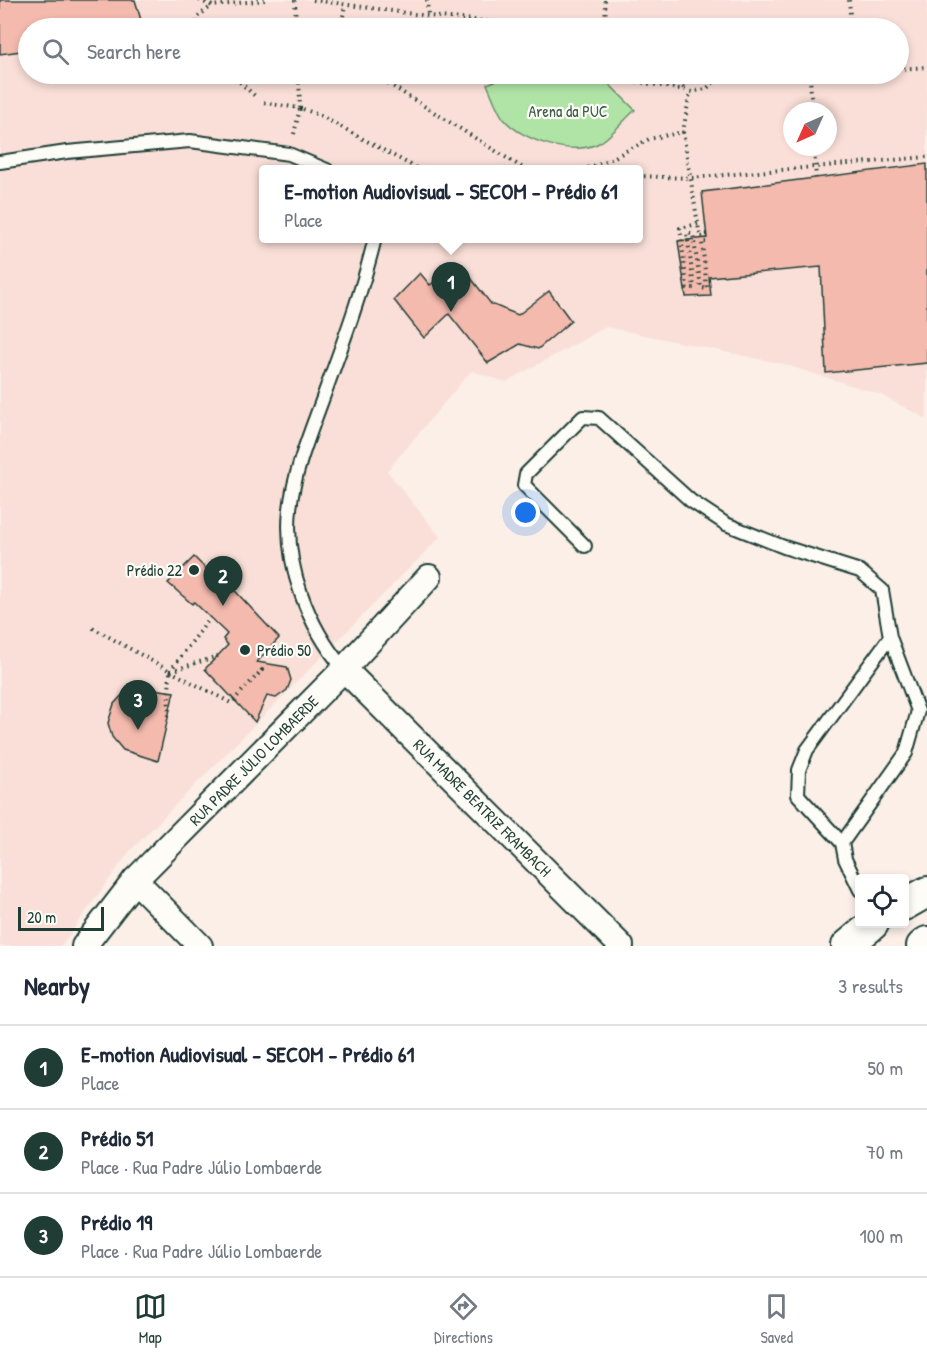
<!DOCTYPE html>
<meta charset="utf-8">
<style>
:root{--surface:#fff;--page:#f6f6f7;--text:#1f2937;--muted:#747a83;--line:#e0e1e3;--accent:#1f3d34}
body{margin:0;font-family:"Patrick Hand",sans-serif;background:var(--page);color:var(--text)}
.controls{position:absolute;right:18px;bottom:18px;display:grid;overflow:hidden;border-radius:6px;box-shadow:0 3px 9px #0003}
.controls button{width:54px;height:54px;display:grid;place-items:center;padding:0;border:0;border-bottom:2px solid var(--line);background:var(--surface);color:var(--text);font:30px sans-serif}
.compass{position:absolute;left:783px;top:102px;width:54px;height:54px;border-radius:50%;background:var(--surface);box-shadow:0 3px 9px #0003;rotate:225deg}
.scale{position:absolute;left:18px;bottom:15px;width:86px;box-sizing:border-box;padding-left:6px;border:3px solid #1f3d34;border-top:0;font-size:16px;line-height:21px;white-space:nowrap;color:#1f3d34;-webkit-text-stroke:4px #fdfcf7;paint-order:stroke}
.you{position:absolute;left:526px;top:513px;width:21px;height:21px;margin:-15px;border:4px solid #fff;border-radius:50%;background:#1a73e8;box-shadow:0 0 0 9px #1a73e833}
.badge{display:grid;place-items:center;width:39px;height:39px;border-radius:50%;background:var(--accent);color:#fff;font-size:20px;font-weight:700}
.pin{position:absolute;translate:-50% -50px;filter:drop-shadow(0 2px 3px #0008)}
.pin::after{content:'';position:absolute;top:32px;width:21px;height:18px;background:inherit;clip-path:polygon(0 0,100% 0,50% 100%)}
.popup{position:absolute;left:259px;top:165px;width:384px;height:78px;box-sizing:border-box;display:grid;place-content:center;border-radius:6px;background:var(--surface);filter:drop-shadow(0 2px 4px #0005);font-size:20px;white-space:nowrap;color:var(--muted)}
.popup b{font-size:22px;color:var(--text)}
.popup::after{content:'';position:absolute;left:50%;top:100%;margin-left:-12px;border:12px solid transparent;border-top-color:var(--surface)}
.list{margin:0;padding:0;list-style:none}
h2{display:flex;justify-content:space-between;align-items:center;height:78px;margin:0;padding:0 24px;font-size:26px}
h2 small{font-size:20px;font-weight:400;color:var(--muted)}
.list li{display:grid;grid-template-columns:39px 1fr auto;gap:18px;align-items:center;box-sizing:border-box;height:84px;padding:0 24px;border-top:2px solid var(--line)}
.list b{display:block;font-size:22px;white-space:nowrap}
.list p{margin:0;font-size:20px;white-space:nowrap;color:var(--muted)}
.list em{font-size:20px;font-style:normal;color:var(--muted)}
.icon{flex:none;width:33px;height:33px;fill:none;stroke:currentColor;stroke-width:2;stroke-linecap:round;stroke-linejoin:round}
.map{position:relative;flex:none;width:927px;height:946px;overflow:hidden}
.search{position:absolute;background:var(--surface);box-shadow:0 3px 9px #0003;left:18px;right:18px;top:18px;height:66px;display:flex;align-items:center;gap:15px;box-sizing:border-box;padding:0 21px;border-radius:33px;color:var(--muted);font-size:22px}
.sheet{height:330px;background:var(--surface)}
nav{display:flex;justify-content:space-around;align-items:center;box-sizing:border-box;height:84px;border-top:2px solid var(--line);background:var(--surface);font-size:16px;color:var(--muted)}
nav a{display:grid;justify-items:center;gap:3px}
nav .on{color:var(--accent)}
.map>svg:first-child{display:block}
</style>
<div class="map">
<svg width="927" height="946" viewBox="0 0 927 946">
<rect width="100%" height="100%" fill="#fbefe8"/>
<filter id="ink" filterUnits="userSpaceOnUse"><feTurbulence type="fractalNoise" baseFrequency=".0167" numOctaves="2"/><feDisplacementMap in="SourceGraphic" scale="12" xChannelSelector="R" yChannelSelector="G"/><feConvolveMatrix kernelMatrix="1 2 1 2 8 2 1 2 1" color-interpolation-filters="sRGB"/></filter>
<g filter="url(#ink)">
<path fill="#f9dfd7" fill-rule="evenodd" d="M0,0H927V419L879,394L783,364L606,327L506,382L471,371L387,471L440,537L129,852L61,946H0ZM28,28H898V74H28ZM792,111H828V147H792ZM264,170H638V238H264Z"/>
<path fill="#b0e4a6" stroke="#68906d" stroke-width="1.5" d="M514,74H599L635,110C624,120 613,134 601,142C575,158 521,141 503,118C496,108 492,95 487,84Z"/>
<path fill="#f4baae" stroke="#1f3d34" stroke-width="1.5" d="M0,0H135L141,20L135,21L136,28H28V50L0,54Z
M927,164V363L826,373L821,267L709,277L711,296L686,297L678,241L707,238L702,192Z
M460,264L491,304L518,315L549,291L571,321L538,349L520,344L488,363L449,314L424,338L394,300L420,273L430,285Z
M194,557L222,585L226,581L279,638L257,662L287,667L291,680L287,690L276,698L267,696L255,722L205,669L228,645L223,639L227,634L194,602L192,604L168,583Z
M145,688L174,692L158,761L123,750L112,737L108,723L114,704L126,691Z"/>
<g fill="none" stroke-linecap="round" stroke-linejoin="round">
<g stroke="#1f3d34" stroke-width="16">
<path id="service" d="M0,162L67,152L190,141L289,154L327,170
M585,546L524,485L526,474L583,417L599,418L691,501L726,524L784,547L860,571L882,590L890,637L918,711L906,753L842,843L845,859L860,890
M344,669C308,627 284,565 290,509C294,471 311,431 324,395C343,343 362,292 375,238
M842,843L798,795L799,770L807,750L890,637"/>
</g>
<g stroke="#1f3d34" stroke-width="28">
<g id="minor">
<path id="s1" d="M344,669L621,946"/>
<path d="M135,880L200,946"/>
<path id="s2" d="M84,946L135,880L344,669L429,577"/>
</g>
</g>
<g stroke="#1f3d34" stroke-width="34">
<path id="tertiary" d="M904,905L927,892
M847,946L873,924
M922,946L927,942"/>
</g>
<path stroke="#1f3d34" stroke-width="4" stroke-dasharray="1.5 4.5" stroke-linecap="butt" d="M199,0L212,6L265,0
M295,0L296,28
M313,0L428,16L565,28
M427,0L428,16
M605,0L606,28
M849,0L851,28
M197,28V17L212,6L205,0
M341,28L345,5
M898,69L927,67
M231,74L255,96
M373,74L526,170
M670,74L686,90
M794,74L810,77L853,74
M601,76L686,90
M810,77L812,111
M264,103L300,108L299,74
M683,132L700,237L706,236
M294,134L300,108L319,115L420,170
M814,147L816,178
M582,170L609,160L649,139L683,132L690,92L706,89L723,74
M638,176L690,178L927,157
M698,224L680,228L687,288H694L687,233L693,234L701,288L707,289L702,242H706
M93,628L170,671L168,716
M170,671L231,703L262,670L258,675
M170,671L210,618
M171,671L218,656"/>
<use href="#service" stroke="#fdfcf7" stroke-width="12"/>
<use href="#minor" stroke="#fdfcf7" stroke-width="24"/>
<use href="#tertiary" stroke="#fdfcf7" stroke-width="30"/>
</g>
</g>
<g fill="#1f3d34" stroke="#fdfcf7" stroke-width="2">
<circle cx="194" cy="570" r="6"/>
<circle cx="245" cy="650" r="6"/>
</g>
<g text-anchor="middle" stroke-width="4.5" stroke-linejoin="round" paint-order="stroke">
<g font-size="16" fill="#3c5e4b" stroke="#fdfcf7">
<text x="568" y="117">Arena da PUC</text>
</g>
<g font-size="16" fill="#1f3d34" stroke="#fdfcf7" text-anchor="end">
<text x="182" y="576">Prédio 22</text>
<text x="257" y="656" text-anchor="start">Prédio 50</text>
</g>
<g font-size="16" fill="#1f3d34" stroke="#fdfcf7">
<text dy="6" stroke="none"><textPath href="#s2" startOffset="252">RUA PADRE JÚLIO LOMBAERDE</textPath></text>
<text dy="6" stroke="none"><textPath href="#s1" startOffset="196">RUA MADRE BEATRIZ FRAMBACH</textPath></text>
</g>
</g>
</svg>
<div class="controls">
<button><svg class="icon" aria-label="locate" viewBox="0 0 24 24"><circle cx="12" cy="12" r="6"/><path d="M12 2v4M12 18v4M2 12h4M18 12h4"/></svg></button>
</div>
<svg class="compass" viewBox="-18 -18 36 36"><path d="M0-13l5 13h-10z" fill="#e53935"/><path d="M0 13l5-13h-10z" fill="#747a83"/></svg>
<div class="scale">20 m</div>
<div class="you"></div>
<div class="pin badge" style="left:451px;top:312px">1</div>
<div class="popup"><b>E-motion Audiovisual - SECOM - Prédio 61</b>Place</div>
<div class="pin badge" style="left:223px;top:606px">2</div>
<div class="pin badge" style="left:138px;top:730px">3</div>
<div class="search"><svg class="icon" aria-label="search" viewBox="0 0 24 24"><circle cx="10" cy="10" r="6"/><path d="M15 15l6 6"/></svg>Search here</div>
</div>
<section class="sheet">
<h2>Nearby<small>3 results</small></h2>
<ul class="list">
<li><span class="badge">1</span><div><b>E-motion Audiovisual - SECOM - Prédio 61</b><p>Place</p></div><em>50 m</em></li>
<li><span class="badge">2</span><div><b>Prédio 51</b><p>Place · Rua Padre Júlio Lombaerde</p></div><em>70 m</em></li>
<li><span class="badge">3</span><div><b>Prédio 19</b><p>Place · Rua Padre Júlio Lombaerde</p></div><em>100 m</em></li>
</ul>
</section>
<nav>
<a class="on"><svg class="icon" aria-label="map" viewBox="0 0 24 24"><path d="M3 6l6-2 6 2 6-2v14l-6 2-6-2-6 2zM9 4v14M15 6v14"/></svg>Map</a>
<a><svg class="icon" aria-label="directions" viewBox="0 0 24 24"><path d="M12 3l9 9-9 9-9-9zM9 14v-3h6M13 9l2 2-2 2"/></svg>Directions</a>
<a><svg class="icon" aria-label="saved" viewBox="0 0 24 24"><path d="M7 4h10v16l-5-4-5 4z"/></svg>Saved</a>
</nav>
